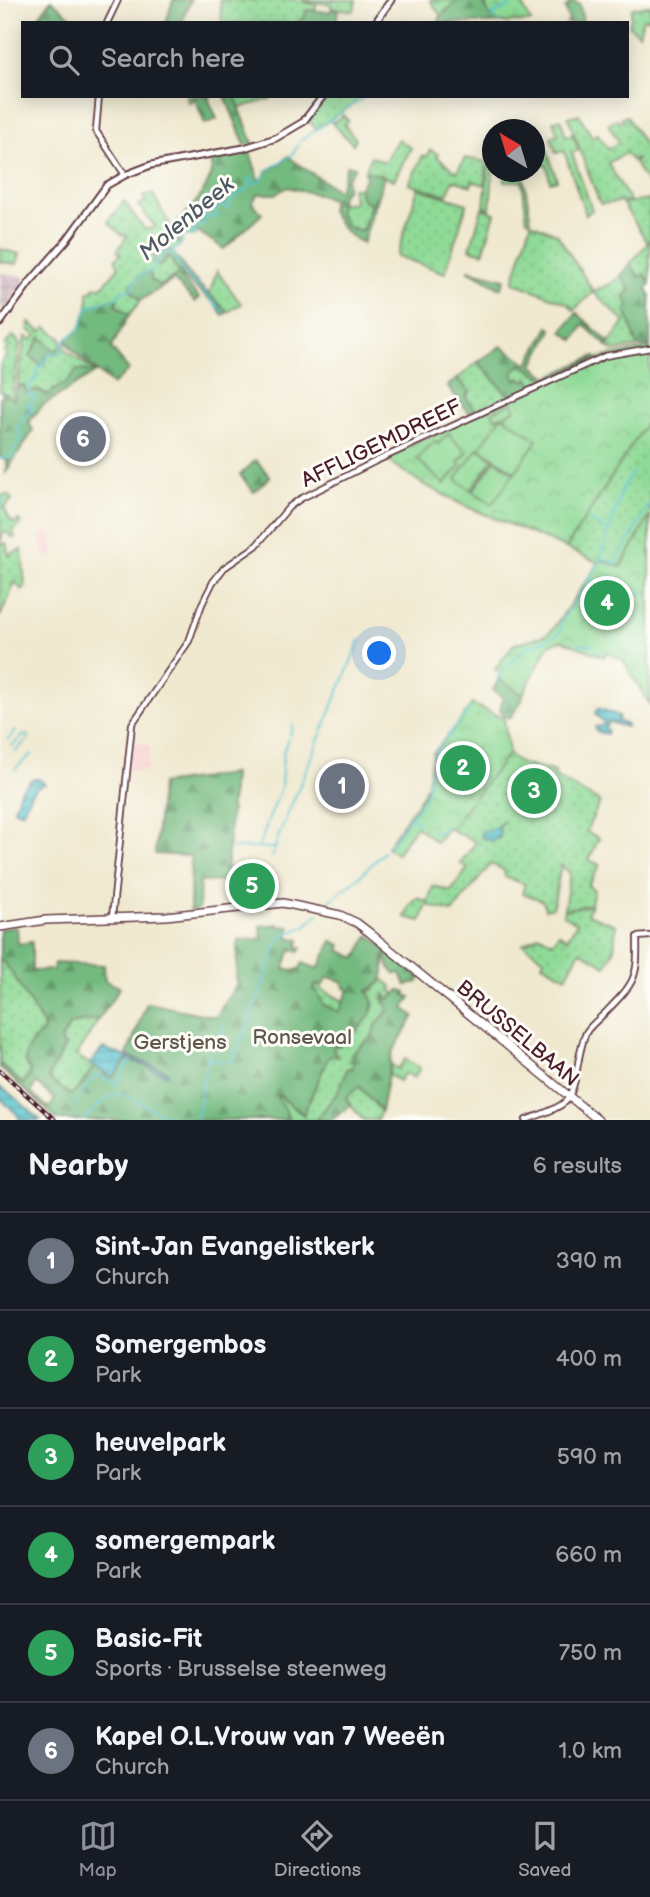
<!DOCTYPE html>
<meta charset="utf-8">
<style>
:root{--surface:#171b24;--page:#20242c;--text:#f1f3f6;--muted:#9ea1a6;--line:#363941;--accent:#8c9099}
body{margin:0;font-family:"Balsamiq Sans",sans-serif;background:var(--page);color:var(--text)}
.compass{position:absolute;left:482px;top:119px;width:63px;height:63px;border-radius:50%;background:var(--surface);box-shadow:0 4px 18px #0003;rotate:322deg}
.you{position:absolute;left:380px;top:654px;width:24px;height:24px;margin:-18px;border:5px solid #fff;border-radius:50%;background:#1a73e8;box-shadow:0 0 0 10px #1a73e833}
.badge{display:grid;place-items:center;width:46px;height:46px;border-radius:50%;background:var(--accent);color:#fff;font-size:23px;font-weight:700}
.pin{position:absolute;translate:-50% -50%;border:4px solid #fff;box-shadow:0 2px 7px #0006}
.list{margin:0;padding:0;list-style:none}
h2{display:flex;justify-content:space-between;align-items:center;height:91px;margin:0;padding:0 28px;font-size:30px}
h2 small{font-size:23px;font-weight:400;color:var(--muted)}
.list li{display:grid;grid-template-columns:46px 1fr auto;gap:21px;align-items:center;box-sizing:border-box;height:98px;padding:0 28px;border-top:2px solid var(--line)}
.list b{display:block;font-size:26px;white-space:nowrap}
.list p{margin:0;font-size:23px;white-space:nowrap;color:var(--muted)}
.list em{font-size:23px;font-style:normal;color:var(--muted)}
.icon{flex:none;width:38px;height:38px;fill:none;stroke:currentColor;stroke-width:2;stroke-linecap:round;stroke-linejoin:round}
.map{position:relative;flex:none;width:650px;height:1120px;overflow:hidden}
.search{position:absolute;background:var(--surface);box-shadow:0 4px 18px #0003;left:21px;right:21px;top:21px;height:77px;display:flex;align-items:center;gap:18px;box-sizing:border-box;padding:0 24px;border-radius:0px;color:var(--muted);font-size:26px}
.sheet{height:679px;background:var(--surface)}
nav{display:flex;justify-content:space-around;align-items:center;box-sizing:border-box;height:98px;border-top:2px solid var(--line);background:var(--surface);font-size:19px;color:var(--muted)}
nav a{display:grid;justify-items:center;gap:4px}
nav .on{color:var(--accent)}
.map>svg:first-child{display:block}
</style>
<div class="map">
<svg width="650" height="1120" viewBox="0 0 650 1120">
<defs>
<pattern id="industrial-grid" width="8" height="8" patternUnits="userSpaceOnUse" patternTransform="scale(1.75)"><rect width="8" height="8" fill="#d2bdc5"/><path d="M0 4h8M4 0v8" fill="none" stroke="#b6a2a9"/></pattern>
<pattern id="grass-dots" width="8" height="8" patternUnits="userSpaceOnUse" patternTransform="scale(1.75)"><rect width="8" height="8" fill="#8fda96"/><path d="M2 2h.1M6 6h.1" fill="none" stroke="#7dbb81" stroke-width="1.8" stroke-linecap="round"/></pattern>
<pattern id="forest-firs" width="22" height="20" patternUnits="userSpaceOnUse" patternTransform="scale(1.75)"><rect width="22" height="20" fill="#73ba7f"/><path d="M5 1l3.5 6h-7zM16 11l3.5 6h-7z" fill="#609768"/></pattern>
<pattern id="wetland-marsh" width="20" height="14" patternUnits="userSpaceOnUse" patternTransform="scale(1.75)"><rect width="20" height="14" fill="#8fda96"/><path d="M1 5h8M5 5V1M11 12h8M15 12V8" fill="none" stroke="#7dbb81"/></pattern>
<pattern id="park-crowns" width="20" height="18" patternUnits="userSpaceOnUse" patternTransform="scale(1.75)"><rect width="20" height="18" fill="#8fda96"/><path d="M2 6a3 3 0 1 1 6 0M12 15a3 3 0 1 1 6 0" fill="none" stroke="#7dbb81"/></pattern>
<pattern id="water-rules" width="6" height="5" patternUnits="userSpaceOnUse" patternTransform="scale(1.75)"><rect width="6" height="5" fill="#57c4cf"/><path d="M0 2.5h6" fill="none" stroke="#4a9fa8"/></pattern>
</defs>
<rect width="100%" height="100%" fill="#fdfcf7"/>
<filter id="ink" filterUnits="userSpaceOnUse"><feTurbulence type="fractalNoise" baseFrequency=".0143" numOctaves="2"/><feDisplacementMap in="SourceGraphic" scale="14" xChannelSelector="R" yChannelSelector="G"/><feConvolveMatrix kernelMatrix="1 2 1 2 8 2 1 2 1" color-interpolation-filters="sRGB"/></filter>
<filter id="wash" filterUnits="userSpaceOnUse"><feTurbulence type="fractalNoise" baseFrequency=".00686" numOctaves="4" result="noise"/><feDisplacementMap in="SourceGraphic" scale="28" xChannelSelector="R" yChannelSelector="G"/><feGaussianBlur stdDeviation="1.57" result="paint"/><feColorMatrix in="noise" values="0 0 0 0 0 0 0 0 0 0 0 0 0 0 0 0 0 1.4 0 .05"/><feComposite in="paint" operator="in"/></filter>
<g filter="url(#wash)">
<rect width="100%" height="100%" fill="#f0e9d0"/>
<path fill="#f7cfd0" d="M51,531L54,555L44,556L40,533Z
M131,739L150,746L148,770H128Z"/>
<path fill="url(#industrial-grid)" d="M0,273L22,276L26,281L8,309L0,308Z"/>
<path fill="url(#grass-dots)" stroke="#6c7c60" stroke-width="2" fill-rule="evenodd" d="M220,0H356L354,11L332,8L331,4L303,2L316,5V11L307,10L304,18L296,23H222Z
M430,0H458L441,16Z
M650,5V19L643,18L639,34L629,26L632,8Z
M235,96H268L270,99L239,108Z
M327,96H366L316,129L309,121Z
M579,114L592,137L598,134L608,149L619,142L608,124L617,119L620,123L623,121L621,118L627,116L650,155V188L634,162L638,159L632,161L626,153L608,163L630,201L600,204L568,117Z
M343,115L348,121L344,125L356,139L353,144L331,122L337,121Z
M561,119L566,137L572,133L579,150L572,153L592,210L586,215L564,151L556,153L551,137L558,134L553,121Z
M398,139L411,148L394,180L365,171L371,156L384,162Z
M535,143L545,144L557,180L550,182L547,165L538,166Z
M430,150L438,154L437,157L457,172L465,158L487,162L485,185L472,181L471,186L453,180L447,195L409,184L423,155L427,157Z
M488,167H492L493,172L490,209L484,208Z
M505,172H523L531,221L527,220L522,181H505Z
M352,188H359L362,199L371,204L362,231L347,226L339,214L341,203H354Z
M418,188L467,204L445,273L397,256Z
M152,193L172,228L178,243L181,244L173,252L168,249L158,255H154L155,264L159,266L170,256L179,273L160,286L151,280L149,272L139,275V279L133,281L130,290L141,300L129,315L116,304L118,298L88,307V291H93L94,286L102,287L119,267L115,259L121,254L117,251L127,236L122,235L108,222L124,201L145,230L148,228L150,230L155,226L138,205L146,202L143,197Z
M650,200V284L645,274L640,277L630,264L648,243L622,203Z
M482,208L495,213L483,253L470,249Z
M531,223L557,234L593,291L611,284L621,275C628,286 636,298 626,310L638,347L613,351L607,346L625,322L593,292L574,310L567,303L513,282Z
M0,249L20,254L17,264L0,262Z
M217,271L241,304L228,312L209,295Z
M29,322L42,332L46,327L61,338L63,346L68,352L96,372L78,370L66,383L48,394L39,391L26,393L21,385L17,388L25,336L31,340L36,336L28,329ZM40,338L54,351L62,347L57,355L49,354L43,365H40L30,356Z
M13,336L20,343L12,399L0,391V364L7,355L5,352L8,348L5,345Z
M478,362L511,398L485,410L476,411L465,397L469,392L457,379Z
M521,364L548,381L535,386L517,380L511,374Z
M650,417V516L620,568L601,560L599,563L566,548Z
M2,495H8L12,500L4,507L10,520L15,523L19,520L21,524L13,531L15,537L13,538L6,532L3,533L0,543V498Z
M6,543L9,555L22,549L25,587L22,590L15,582L0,617V545Z
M507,753L519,763L552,771L556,773L554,776L600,802L586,832L599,838L589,860L600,865L588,886L594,890L591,904L564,910L591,905L587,914L616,925L614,950L606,966L580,951L566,977L542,964L544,959L523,944L540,935L553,942L559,933L567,939L577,923L563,915L570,873L561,865L553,907L545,909L543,901L522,893L525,884L505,877L504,870L491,864L452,912L427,905L421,921L405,917L409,907L417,898L428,902L433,886L451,891L468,868L460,863L476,842L450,829Z
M0,954V958L12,973L43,1025L44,1031L37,1037L31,1071L23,1084L0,1064Z
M383,979L392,986L391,989L395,994L389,1000L386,995L383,999L388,1010L376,1025L371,1038L361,1045L351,1070L348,1069L338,1092L316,1120H287L288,1116L276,1098L278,1095L303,1115L328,1057L337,1055L333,1049L336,1045L339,1046L363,1025L372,997L369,993Z
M316,985L322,986L321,989L345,1002L339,1012L324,1005L314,987Z
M99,1019L76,1056L94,1066L80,1087L70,1095L48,1078L65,1046L60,1042L70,1024Z
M359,1086L381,1111L377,1120H363L345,1098Z"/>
<path fill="url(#forest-firs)" stroke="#5e6c55" stroke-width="2" fill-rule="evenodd" d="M51,0L70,16L72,23H44L39,17Z
M173,0H191L183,17L184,23H166Z
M458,0H484L485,7L499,23H438L441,16Z
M570,0L580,5L583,23H567L569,21L565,8L568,7Z
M331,9L339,11L335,23H302L301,20L304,18L307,10L330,12Z
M187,96H212L208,98L217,119L205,124L195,99L188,103Z
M225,96H235L253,143L245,145Z
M249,149L259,180L264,177L266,171L283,162L288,156C305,170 321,179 339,191L347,165L355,167L347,178C344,189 352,185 341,195L339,214L347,226L357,231L363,230L371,204L362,199L359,188L366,178L365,171L384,176L363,243C346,235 338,224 330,208L333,200C318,193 304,192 288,187L275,194H258L252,203L262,214L224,249L199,232L192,236L183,235L181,244L178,243L171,229C190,209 217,185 211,157Z
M168,249C178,255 182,266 190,275C202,289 215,299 228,312L223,315L215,304L182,276L180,277L199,298L195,302L174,280L141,300L130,289L133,281L139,279L140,274L150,272L151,280L160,286L179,274L169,256L160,266L155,264L153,255H158Z
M630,264L639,277L645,274L650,284L647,289L650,296V346L638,347L626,310L629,306L624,296L631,291L621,275Z
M468,270L505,279L501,288Z
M118,298L116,305L129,315L111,348L129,370L112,385C99,370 74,356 65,340L80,329L88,307L111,299Z
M577,313L610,343L607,346L584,325L574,340L562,331Z
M549,327L552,330L533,366L548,377L595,356L596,358L548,381L521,364L512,374L517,380L520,377L525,381L528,378L535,386L511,398L478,362L501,346L528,364Z
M41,337L54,351L64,345L60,354H49L43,365H40L30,356Z
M77,370L96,372L42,406L29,422L33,431L6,472L7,459H0V398L4,393L14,400L17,388L24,385L26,393L35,390L48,394L66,383Z
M457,379L470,392L465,397L476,410L483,406L485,410L472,417L447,386Z
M256,460L270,477L254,492L240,475Z
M499,679L523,694L522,700L510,718L504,716L500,710L503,697L493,690Z
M233,774L226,881L200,882L199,909L190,911L191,856L155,854L161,784Z
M278,924V926L290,927L288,937L300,940L297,946L302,948L299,952L291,949L284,969L294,971L300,968L303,963L318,969L332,941L341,945L339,950L356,958L369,935L386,949C379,967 394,980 367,991C387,1009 353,1035 339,1046L336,1045L333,1049L338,1057L331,1056L328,1058L303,1115L279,1095L277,1098L286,1110L287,1120H58L0,1068V1064L23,1084L31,1071C18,1055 31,1042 44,1031L43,1025L12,973L0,958V929L17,927L18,944L32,942V971L53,970L54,963L104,965L105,981L120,987L99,1019L70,1024L60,1042L65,1046L48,1078L70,1095L80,1087L94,1066L113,1077L126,1059L168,1072L127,1055L147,1003L216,1017L236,985L238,940L262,939L260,926ZM328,977L342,981L345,988L349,990L339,1012L324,1005L314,987L316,985L322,986ZM36,1083L55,1100L49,1108L31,1093Z
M387,950L420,978L418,982L406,985L401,973L395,974C388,968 384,960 387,950Z
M400,990L406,992L405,995L411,997L404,1008L414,1016L392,1053L381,1111L359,1086L346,1098L350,1105L332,1120H316L338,1092L348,1068L352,1069L354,1062L350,1061L351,1054L371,1038L376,1025L388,1011L383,993L389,1000Z"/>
<path fill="url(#wetland-marsh)" stroke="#6c7c60" stroke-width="2" d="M484,0H520L531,22L499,23L489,14Z"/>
<path fill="url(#park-crowns)" stroke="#6c7c60" stroke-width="2" d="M650,348V417L566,548L463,505L423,484L383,458L602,357Z
M650,516V705L623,660L606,652L604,657L561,640L549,645L523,694L499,679L500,674L495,669L514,644L545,635L552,630L601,560L621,567Z
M472,704L504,719L509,753L450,829L447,828L436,842L416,826L396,854L387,847L422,796L428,783L433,753L458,724Z
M405,1059L420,1068L414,1078L405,1073L399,1081L389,1075L391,1064L398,1069Z"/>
<path fill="#8fda96" stroke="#6c7c60" stroke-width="2" d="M512,402L515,409L503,416L537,440L515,472L480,448L502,416L495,418L492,412Z
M448,434L467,453L458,462L461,466L444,484L417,459L435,441L438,444Z
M478,448L493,459L471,490L456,479Z
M495,460L514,473L492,504L473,491Z"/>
<path fill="url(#water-rules)" stroke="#50727d" stroke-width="2" d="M598,708L619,716L618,721L627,725L626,727L609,722L605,727L608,731L607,734L597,732L595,727L602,726L604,722L595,714Z
M32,779H39L45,784C29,788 30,798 23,811H16L14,809L20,791Z
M505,820L499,826L500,837C494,842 488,841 481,837L482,832L495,828Z
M103,1048L168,1072L167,1075L127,1059L113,1077L90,1064Z
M0,1087L15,1097L40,1120H20L17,1114L0,1098Z"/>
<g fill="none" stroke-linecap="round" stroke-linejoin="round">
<path stroke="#57c4cf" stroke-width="2" d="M498,23L492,15L507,8L516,0
M301,140L366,96
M173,253L184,272L223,312
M0,459L12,457L13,449L22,440L18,427L24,421V414L31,412L33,408L27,405L35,399V396L28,395L31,382L37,379V369L40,368L49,354H60L65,340L80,329L88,307L111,299L118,298L119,292L132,289L133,281L139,279L140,274L150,272C154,264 160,261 163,253L173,252L181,244L182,236L196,235L193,229L203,225L205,216L215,218L218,216L215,210L223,205L228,209L230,200L250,187V178L257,184L264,177L266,171L292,155L299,144
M0,516L2,496
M589,520L609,532
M603,559L616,563L650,503
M599,563L622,489L632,473
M591,579L604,586
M605,586L608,596L618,593L622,599L632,593L648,592
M548,639L560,632L561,622L598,565
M580,644L591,645
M596,648L603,658
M502,671L524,649L546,640
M496,683L500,673
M292,730L293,725
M290,735L291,731
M8,740L16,731
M12,746L24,735L29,736
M15,752L29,738
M15,769L32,754
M411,816L418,823
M266,826L281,788L283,753L288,739
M431,832L438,833L446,827
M277,840L360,640
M259,846L266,827
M388,847L425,797L435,753L471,707
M232,848H275
M272,857L277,842
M323,906L357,879L384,852
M207,1060L231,1062L248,1024L280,937L306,926L318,914
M206,1063L225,1024
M75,1104L94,1077L97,1075L116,1084L131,1060
M175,1118L180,1120
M84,1120C124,1076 121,1098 166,1115
M164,1120L166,1115L174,1118
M197,1120L206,1065"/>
</g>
</g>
<g filter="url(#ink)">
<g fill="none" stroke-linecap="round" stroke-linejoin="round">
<g stroke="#633d44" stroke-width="8">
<path id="tertiary" d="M107,23L118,0
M99,96L96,131L125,175
M112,918L132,724L189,641L202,604L213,582L224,568L256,546L289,507L300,499L376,461L605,356L650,348
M526,1120C538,1115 555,1111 565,1102C579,1088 576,1051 587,1031C592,1024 600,1018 606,1012C635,982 638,979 637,937L650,936"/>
</g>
<g stroke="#633d44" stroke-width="9">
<path id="secondary" d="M375,23L391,0
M0,323L30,282L66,241L107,185L125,175L151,165L244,148L276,138L303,122L323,96"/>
</g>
<g stroke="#633d44" stroke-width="10">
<path id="primary" d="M0,927L46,920L166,916L283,903L340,915L357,923L370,933L598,1120"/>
</g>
<use href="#tertiary" stroke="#fff" stroke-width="4.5"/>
<use href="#secondary" stroke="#fff" stroke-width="5"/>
<use href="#primary" stroke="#fff" stroke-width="7"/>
<g stroke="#4a1f2b" stroke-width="4.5">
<path id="rail" d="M0,1071L55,1120"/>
</g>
<use href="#rail" stroke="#fdfcf7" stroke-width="2" stroke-dasharray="5" stroke-linecap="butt"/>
</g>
</g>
<g text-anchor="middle" stroke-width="6" stroke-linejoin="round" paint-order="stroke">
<g font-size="21" fill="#4a1f2b" stroke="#fdfcf7">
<text transform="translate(381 443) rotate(-26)" y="7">AFFLIGEMDREEF</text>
<text transform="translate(518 1033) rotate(40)" y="7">BRUSSELBAAN</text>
</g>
<g font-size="21" fill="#5f574b" stroke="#fdfcf7">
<text x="302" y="1044">Ronsevaal</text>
<text x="180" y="1049">Gerstjens</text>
</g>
<g font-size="23" font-style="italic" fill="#4f5964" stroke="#fdfcf7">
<text transform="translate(186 218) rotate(-40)" y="8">Molenbeek</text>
</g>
</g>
</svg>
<svg class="compass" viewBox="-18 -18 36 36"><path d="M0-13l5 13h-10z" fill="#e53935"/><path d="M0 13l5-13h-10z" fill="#9ea1a6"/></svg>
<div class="you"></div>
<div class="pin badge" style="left:342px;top:786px;background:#6b7280">1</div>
<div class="pin badge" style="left:463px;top:768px;background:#2e9e5b">2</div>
<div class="pin badge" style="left:534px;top:791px;background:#2e9e5b">3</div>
<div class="pin badge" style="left:607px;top:603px;background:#2e9e5b">4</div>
<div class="pin badge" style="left:252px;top:886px;background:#2e9e5b">5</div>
<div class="pin badge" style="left:83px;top:439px;background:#6b7280">6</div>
<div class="search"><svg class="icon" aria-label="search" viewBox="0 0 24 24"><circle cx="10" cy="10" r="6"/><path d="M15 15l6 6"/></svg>Search here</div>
</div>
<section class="sheet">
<h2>Nearby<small>6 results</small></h2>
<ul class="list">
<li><span class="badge" style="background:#6b7280">1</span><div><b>Sint-Jan Evangelistkerk</b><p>Church</p></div><em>390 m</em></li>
<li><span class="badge" style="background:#2e9e5b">2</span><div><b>Somergembos</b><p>Park</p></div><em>400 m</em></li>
<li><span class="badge" style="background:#2e9e5b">3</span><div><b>heuvelpark</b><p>Park</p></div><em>590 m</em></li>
<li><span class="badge" style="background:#2e9e5b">4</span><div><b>somergempark</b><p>Park</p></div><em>660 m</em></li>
<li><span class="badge" style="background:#2e9e5b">5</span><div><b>Basic-Fit</b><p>Sports · Brusselse steenweg</p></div><em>750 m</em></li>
<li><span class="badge" style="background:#6b7280">6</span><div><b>Kapel O.L.Vrouw van 7 Weeën</b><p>Church</p></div><em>1.0 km</em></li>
</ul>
</section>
<nav>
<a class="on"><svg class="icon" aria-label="map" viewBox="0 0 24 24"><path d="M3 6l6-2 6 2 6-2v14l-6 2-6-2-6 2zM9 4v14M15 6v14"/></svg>Map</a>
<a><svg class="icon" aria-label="directions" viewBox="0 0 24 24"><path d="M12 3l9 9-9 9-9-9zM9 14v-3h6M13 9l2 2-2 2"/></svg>Directions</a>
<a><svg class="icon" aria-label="saved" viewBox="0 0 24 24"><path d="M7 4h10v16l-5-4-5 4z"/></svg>Saved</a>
</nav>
